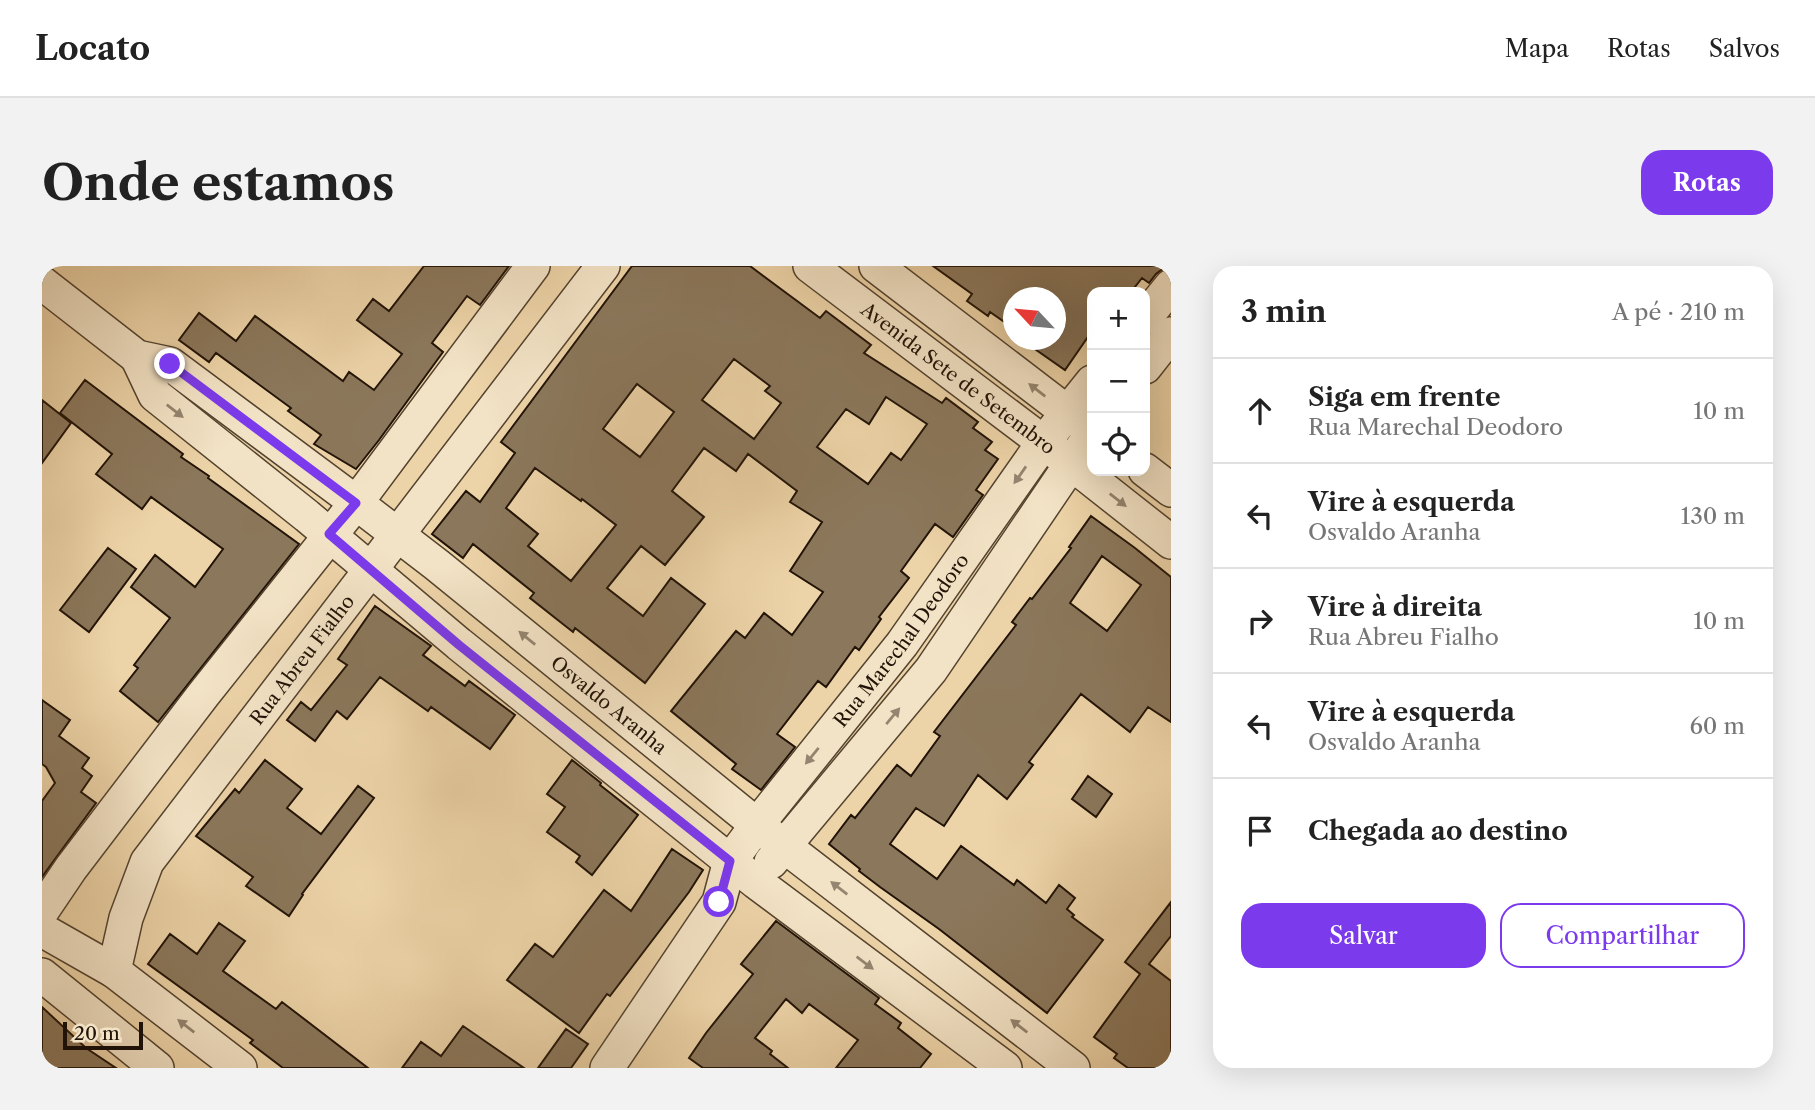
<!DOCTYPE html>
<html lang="pt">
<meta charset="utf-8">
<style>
:root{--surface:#fff;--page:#f2f2f2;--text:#222;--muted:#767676;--line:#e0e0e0;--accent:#7c3aed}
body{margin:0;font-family:"Libre Caslon Text",serif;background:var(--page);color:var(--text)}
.controls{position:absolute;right:21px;top:21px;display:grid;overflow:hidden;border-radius:14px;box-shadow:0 7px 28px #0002}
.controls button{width:63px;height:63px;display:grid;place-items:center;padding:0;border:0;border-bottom:2px solid var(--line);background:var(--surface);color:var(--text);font:35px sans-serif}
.compass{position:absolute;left:961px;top:21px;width:63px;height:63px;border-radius:50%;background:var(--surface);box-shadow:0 7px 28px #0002;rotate:296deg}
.scale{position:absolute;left:21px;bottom:18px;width:80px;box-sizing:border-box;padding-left:7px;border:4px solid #211307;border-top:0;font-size:19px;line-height:24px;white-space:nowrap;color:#211307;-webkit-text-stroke:5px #f3e3c6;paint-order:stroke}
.stop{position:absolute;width:21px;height:21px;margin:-16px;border:5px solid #7c3aed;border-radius:50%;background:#fff}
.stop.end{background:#7c3aed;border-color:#fff;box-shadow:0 2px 7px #0008}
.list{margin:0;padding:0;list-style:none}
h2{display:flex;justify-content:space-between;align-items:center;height:91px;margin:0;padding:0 28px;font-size:30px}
h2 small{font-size:23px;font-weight:400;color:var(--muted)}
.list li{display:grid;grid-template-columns:46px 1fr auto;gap:21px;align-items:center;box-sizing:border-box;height:105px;padding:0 28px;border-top:2px solid var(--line)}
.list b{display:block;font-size:26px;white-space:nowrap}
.list p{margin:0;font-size:23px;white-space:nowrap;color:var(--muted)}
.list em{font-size:23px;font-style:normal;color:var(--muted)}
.actions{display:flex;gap:14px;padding:21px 28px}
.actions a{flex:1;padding:16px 0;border:2px solid var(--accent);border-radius:21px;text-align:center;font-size:24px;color:var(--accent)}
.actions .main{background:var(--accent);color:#fff}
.icon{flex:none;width:38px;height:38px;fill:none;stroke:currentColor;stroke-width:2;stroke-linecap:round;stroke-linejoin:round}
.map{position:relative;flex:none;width:1129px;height:802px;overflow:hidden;border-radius:21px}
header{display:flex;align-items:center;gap:42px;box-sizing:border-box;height:98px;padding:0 35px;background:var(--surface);border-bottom:2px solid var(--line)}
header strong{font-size:33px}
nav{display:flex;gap:38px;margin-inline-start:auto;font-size:24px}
.intro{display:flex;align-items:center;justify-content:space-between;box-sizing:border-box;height:168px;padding:0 42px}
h1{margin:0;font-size:49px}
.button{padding:18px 32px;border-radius:21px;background:var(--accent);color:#fff;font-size:24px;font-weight:700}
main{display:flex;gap:42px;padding:0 42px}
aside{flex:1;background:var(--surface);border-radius:21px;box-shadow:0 7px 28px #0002}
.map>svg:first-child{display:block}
</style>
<header>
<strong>Locato</strong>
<nav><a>Mapa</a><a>Rotas</a><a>Salvos</a></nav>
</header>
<div class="intro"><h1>Onde estamos</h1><a class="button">Rotas</a></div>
<main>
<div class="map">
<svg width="1129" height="802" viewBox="0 0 1129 802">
<rect width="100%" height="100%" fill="#edd4a8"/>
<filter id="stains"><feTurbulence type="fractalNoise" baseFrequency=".00286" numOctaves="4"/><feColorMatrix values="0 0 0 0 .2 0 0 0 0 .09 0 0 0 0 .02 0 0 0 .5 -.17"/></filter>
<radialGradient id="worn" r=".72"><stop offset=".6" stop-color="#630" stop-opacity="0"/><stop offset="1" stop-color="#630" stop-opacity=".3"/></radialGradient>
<path fill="#8b775b" stroke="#211307" stroke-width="2" fill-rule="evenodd" d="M382,0H467L438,39L425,30L390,77L401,86L337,174L314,203L272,178L279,169L246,145L249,142L174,87L167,96L137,74L157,47L194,75L213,50L301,115L307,106L332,124L360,88L315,54L331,33L347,45Z
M590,0H708L778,52L784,45L829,79L822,87L900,137L904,132L936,156L931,162L950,176L943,184L956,193L934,224L941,229L911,271L893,258L859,305L867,312L837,351L839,353L817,384L813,381L784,421L776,415L735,468L753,481L719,524L690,503L694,498L629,445L694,365L703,372L722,347L750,369L781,326L748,305L780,256L748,236L755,225L706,188L694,205L662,182L630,225L662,251L623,299L599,280L565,322L601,350L629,312L663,338L603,417L533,362L531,366L488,332L492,327L431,278L421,292L390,268L424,225L438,236L473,187L459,176ZM692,93L728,120L723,125L739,137L712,173L660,134ZM595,118L632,146L598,191L561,163ZM844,131L885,158L859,194L849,187L826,218L775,181L804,143L827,158ZM493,202L539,235L540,233L574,259L529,315L486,280L496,268L464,242Z
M891,0H1129V1L1122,2L1114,8L1107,17L1100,12L1089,26H1050V65L1023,104L980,74H1013V32H971V62L948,46L946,50L925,35L930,28Z
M43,114L141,188L139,191L167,210L166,212L257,278L116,456L78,425L96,402L92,399L128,352L89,321L113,289L153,321L181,283L109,231L100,243L54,208L70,188L18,147Z
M0,134L29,157L0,197Z
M1049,250L1093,282L1129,311V456L1106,441L1088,466L1039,428L987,496L991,499L965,533L936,509L902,560L874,542L848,578L895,613L919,580L972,619L975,614L1004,637L1017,619L1033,632L1025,643L1032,649L1030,651L1061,674L1005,747L897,663L838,621L817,605L818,603L787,578L809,549L813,552L855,499L869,510L898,470L892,466L974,359L970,356L988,332L990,333L1029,282L1027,281ZM1060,290L1099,319L1065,365L1028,337Z
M66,282L94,303L47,366L18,344Z
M333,340L389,380L381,389L423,420L427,415L473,449L448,483L389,441L386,445L338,411L305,453L295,445L273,475L245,454L259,436L269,444L305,399L296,393Z
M0,434L28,454L17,470L47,492L40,502L50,510L39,526L54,537L0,611V535L13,517L4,501L0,498Z
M223,494L260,523L245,542L279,568L316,520L332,532L260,628L261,629L247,650L204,620L211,611L154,570L193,523L197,527Z
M530,494L559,517L558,519L596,549L550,609L534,596L538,590L505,566L523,541L505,528Z
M1046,510L1070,528L1054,551L1030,533Z
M630,583L661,604L647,626L568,730L565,728L537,767L465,714L493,678L511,691L562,624L589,645Z
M1129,636V670L1107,698L1129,715V802H1086L1072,792L1075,788L1052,771L1098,708L1083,696Z
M734,655L837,732L833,738L859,757L856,762L889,788L878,802H794L816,774L767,738L760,747L744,733L713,772L730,785L728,788L746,802H661L647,792L664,767L711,708L699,698Z
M177,657L203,675L181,705L234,743L240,736L326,802H241L208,777L211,774L106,698L128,668L155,688Z
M0,741L44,782L74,802H0Z
M421,760L482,802H360L379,776L399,790Z
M524,763L546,778L529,802H496Z"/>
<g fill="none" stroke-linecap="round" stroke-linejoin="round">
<g stroke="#54432f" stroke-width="36">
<g id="minor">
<path id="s1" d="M768,0L1030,198L1129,276"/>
<path d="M834,0L1042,159"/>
<path id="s2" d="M0,17L95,91L128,98L300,226L395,299L715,559L1031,802"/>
<path d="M1103,52L1129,20"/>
<path d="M95,91L113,129L265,250L417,378L714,616L963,802"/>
<path d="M1103,101L1129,68"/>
<path d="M1103,204L1129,224"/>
<path d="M729,596L889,404L1050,167"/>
<path d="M0,645L29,602L161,429L314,237L491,0"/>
<path d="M0,664L72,705L198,802"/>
<path id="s3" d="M72,705L84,652L105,596L561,0"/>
<path d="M0,709L115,802"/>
<path id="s4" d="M565,802L677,636L688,595L715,559L860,378L1001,177L1050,116"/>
</g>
</g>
<use href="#minor" stroke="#f3e3c6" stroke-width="33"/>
</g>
<defs><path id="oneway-solid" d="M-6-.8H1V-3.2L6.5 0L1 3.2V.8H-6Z" transform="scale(1.75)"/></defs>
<g fill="#948570">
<use href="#oneway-solid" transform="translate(995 124) rotate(-142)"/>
<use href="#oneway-solid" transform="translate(133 145) rotate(38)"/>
<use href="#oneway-solid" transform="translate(978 209) rotate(125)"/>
<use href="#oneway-solid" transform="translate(1076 234) rotate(38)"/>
<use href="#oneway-solid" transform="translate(485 372) rotate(-141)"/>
<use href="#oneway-solid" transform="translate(851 450) rotate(-50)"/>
<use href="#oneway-solid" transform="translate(770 490) rotate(129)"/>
<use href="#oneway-solid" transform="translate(797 622) rotate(-142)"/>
<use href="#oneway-solid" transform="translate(823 697) rotate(37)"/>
<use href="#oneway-solid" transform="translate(144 760) rotate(-142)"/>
<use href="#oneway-solid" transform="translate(977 760) rotate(-142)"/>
</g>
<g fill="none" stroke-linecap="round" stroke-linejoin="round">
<path stroke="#7c3aed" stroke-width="9" d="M128,98L314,237L287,268L417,379L688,595L677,636"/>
</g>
<g text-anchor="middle" stroke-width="6" stroke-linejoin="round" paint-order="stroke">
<g font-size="19" fill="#211307" stroke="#f3e3c6">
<text dy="7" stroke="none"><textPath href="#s1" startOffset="186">Avenida Sete de Setembro</textPath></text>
<text dy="7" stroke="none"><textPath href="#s4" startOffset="522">Rua Marechal Deodoro</textPath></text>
<text dy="7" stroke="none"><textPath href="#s3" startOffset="369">Rua Abreu Fialho</textPath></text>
<text dy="7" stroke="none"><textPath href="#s2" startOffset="710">Osvaldo Aranha</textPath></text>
</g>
</g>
<rect width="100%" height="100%" filter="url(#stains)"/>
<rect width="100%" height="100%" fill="url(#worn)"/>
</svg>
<div class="controls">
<button>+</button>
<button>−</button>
<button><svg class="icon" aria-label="locate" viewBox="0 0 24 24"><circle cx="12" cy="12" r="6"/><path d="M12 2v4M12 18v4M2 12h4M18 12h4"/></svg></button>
</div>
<svg class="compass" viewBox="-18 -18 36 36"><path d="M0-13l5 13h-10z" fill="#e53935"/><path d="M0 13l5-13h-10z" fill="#767676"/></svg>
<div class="scale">20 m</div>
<div class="stop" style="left:677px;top:636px"></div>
<div class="stop end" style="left:128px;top:98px"></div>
</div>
<aside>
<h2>3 min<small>A pé · 210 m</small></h2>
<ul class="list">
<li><svg class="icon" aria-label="ahead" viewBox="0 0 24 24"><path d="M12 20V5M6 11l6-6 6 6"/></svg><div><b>Siga em frente</b><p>Rua Marechal Deodoro</p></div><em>10 m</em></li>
<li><svg class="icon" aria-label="left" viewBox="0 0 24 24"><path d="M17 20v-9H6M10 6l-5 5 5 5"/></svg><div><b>Vire à esquerda</b><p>Osvaldo Aranha</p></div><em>130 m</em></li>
<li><svg class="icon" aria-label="right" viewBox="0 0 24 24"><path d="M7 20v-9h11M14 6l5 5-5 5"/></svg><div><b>Vire à direita</b><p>Rua Abreu Fialho</p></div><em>10 m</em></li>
<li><svg class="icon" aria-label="left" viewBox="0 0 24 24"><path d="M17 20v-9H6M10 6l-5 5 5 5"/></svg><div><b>Vire à esquerda</b><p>Osvaldo Aranha</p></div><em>60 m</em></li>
<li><svg class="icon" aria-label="arrive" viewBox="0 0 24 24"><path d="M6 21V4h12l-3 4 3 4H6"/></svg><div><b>Chegada ao destino</b></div></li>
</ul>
<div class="actions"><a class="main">Salvar</a><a>Compartilhar</a></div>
</aside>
</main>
